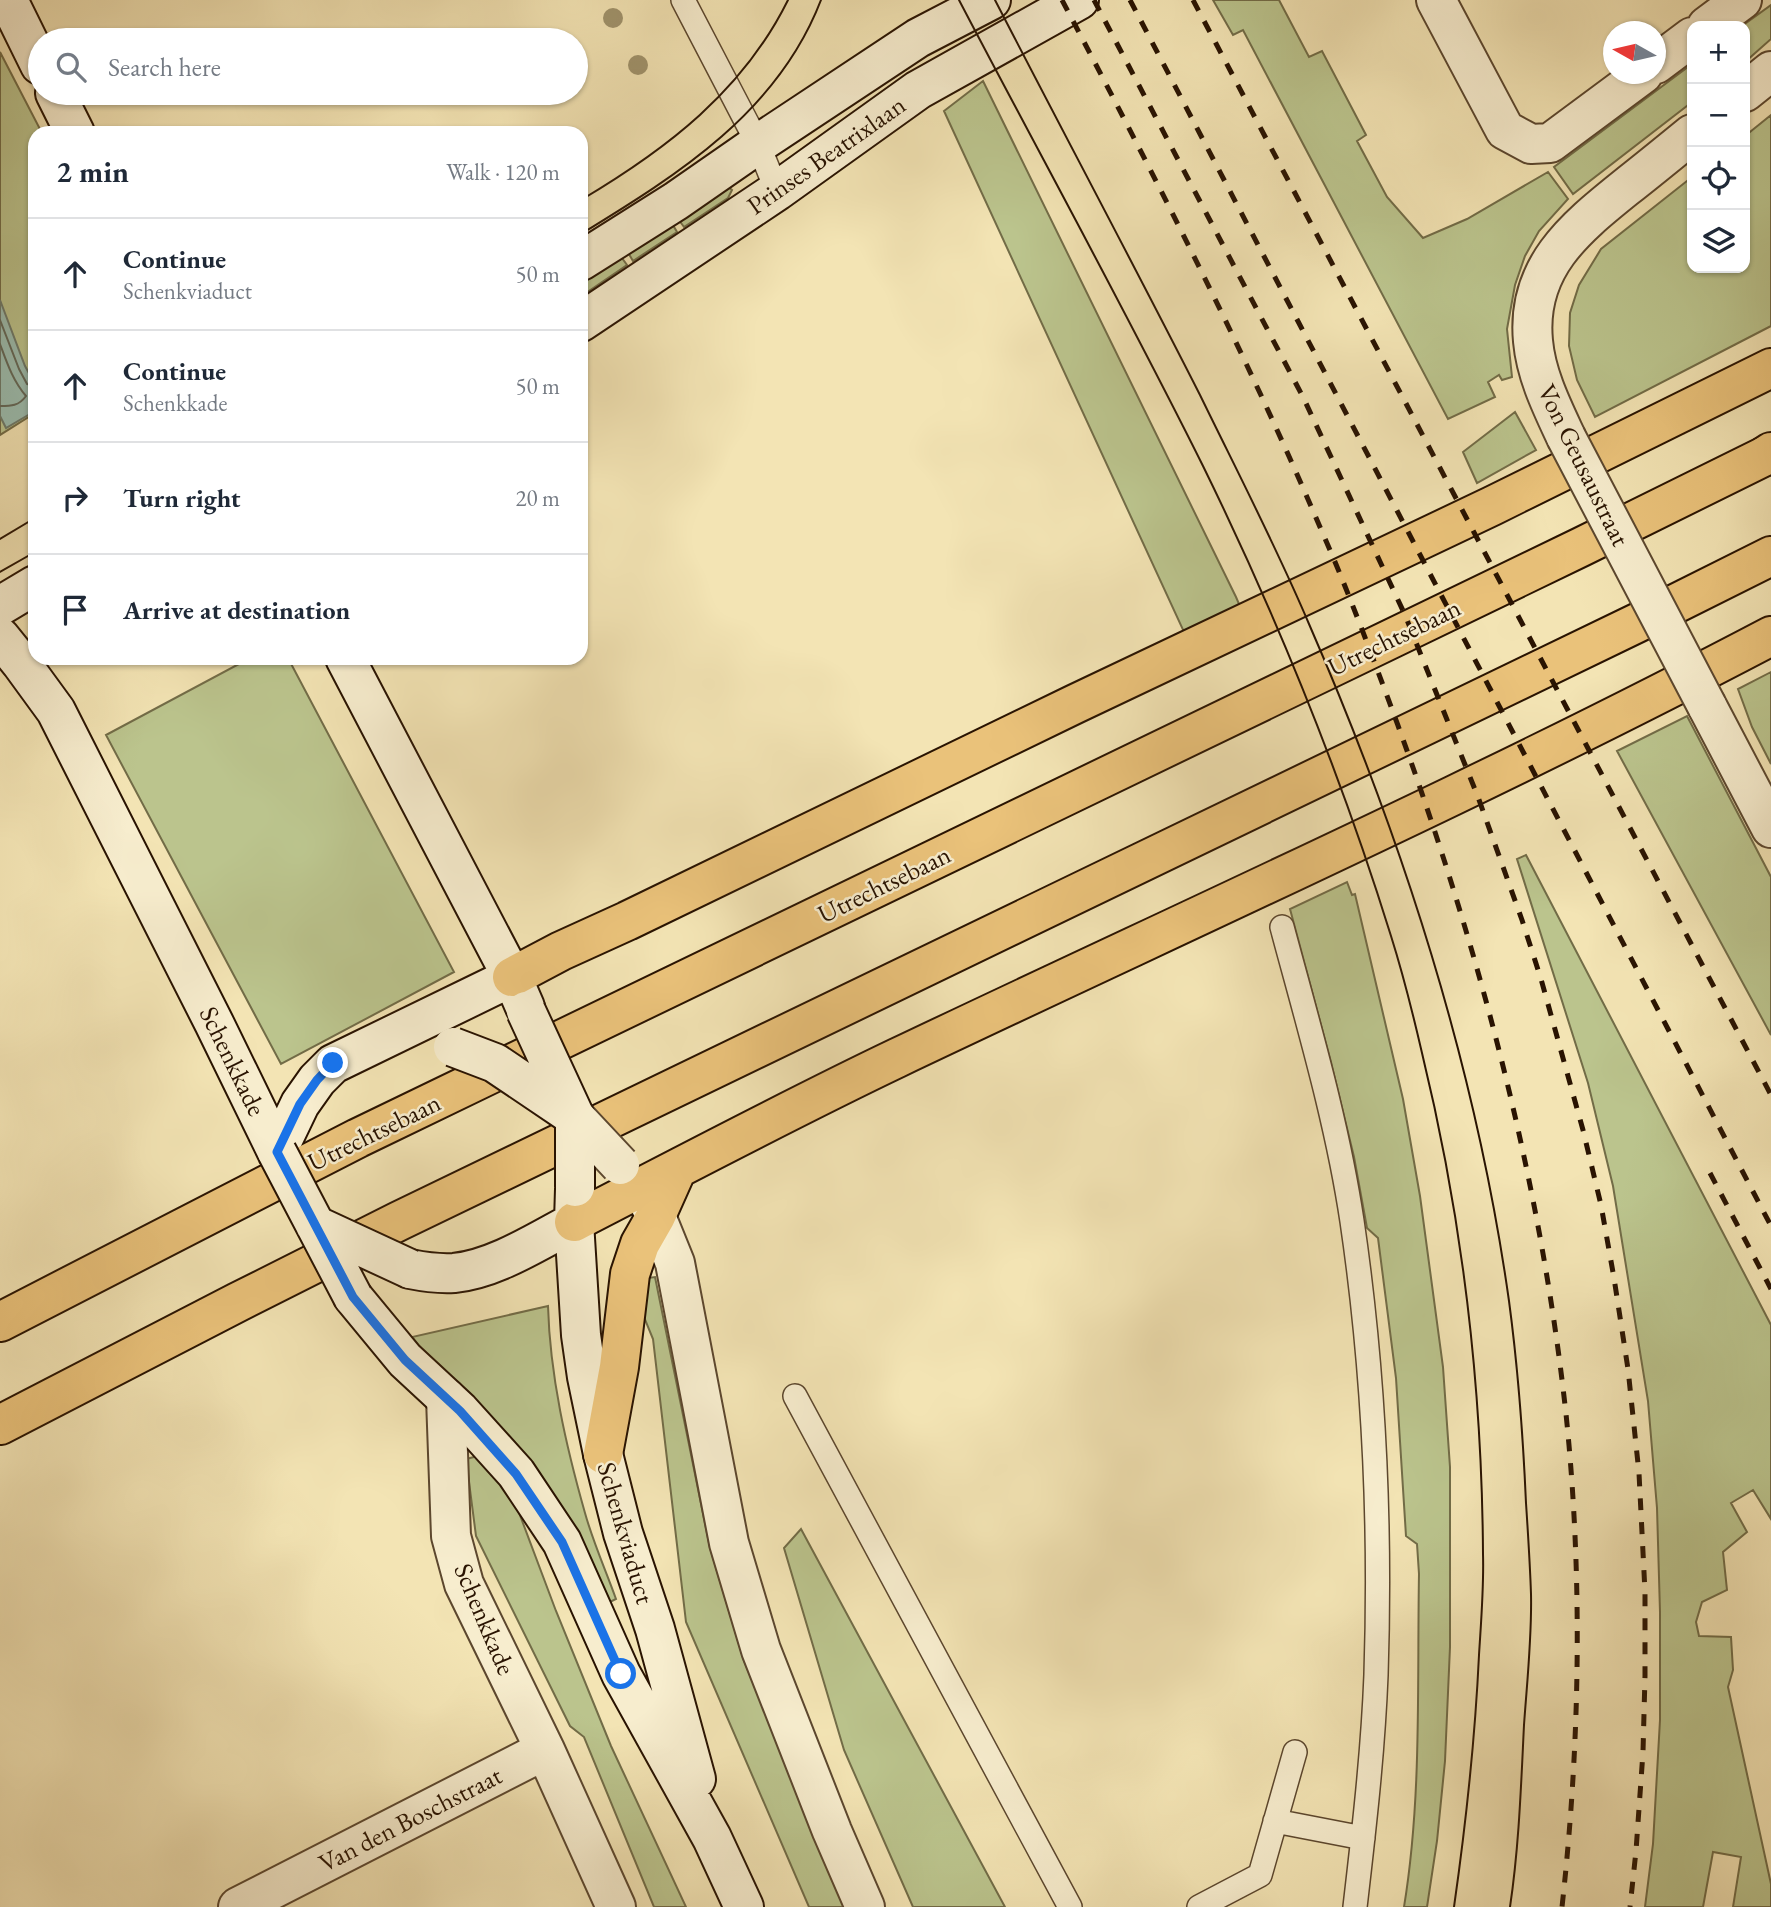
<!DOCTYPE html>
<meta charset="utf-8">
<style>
:root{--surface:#fff;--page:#f6f6f7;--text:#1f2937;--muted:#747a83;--line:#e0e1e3}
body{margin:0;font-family:"EB Garamond",serif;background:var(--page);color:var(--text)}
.controls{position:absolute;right:21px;top:21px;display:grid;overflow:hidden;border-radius:14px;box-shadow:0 2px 5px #0004}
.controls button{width:63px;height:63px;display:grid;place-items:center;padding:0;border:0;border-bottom:2px solid var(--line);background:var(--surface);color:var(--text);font:35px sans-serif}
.compass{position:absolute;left:1603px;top:21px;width:63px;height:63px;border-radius:50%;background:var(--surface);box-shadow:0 2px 5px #0004;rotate:278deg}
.stop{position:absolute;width:21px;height:21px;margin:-16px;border:5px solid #1a73e8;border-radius:50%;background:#fff}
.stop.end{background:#1a73e8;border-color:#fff;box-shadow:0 2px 7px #0008}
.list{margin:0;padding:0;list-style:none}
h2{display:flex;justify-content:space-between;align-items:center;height:91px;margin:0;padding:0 28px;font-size:30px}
h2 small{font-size:23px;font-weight:400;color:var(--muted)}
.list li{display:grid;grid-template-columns:46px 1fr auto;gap:21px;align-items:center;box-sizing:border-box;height:112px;padding:0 28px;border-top:2px solid var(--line)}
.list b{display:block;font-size:26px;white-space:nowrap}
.list p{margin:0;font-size:23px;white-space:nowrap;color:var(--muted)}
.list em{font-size:23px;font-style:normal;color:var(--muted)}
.icon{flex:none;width:38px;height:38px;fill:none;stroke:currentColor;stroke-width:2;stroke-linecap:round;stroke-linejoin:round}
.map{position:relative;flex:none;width:1771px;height:1907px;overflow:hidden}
.search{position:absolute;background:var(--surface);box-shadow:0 2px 5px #0004;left:28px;top:28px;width:560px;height:77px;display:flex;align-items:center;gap:18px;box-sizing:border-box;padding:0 24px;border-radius:38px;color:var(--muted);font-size:26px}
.panel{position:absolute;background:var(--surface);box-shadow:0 2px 5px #0004;left:28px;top:126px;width:560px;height:539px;border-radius:21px}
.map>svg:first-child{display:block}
</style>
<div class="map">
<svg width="1771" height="1907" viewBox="0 0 1771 1907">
<rect width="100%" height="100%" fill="#f3e4b4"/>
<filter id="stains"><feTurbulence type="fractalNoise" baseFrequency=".00286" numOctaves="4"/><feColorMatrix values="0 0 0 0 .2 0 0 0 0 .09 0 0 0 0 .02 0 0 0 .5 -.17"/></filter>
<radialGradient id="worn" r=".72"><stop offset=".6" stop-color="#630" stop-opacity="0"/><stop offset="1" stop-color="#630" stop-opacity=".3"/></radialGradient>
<path fill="#bbc48d" stroke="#726c47" stroke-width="2" d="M1213,0H1279L1309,57L1322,51L1366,135L1357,141L1387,197L1423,238L1467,219L1548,172L1568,199L1539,231L1525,256L1515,285L1507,329L1512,377L1502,380L1499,375L1488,382L1495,397L1448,419L1243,30L1233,35Z
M1771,5V39L1745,62V26H1742Z
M0,52L42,133H35V413L0,435Z
M1692,64V102L1573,194L1554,167Z
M983,81L1236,597L1245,618L1190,645L944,111Z
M1771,115V326L1595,417L1577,380L1569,346L1570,313L1579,285L1601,249L1692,177V268H1745V136Z
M726,185L732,190L728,198L684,227L676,216Z
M670,220L677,232L633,261L626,249Z
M619,254L627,265L583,295L581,292V280Z
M1515,412L1536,450L1477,483L1463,452Z
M250,658H288L454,972L281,1064L106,735Z
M1771,672V764L1752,727L1738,689Z
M1687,716L1771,877V1035L1617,751Z
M1526,855L1771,1325V1519L1753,1490L1731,1503L1747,1532L1723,1552L1727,1590L1702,1602L1696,1622L1699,1636L1731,1637L1733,1670L1728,1687L1771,1884V1907H1733L1741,1857L1713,1852L1703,1907H1645L1653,1844L1660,1720V1612L1657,1508L1648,1401L1613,1186L1588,1083L1517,859Z
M1347,882L1352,895L1355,894L1403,1099L1420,1196L1443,1367L1450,1467V1647L1445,1761L1437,1841L1427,1907H1404C1422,1797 1417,1685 1419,1574L1417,1544L1406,1536L1396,1378L1378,1238L1367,1228L1354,1157L1331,1062L1290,909Z
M655,1277L710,1548L744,1661L815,1832L849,1907H809L686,1622L653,1339L637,1300L641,1279Z
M548,1306C550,1376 566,1446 585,1513C593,1542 606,1571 616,1599L606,1604L441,1373L412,1337Z
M482,1455L512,1494L556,1611L611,1746L686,1907H654L584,1737L570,1726L476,1536L466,1459Z
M801,1529L1005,1907H913L844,1750L784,1548Z"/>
<path fill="#9bbeb1" stroke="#6d7a6b" stroke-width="2" d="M0,300L25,366L35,384V411L6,428L0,416Z"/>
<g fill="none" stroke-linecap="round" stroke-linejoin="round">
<path stroke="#626859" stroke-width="2" d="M0,320L19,369L27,384L35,386
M0,344C7,363 13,381 26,396C19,406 11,406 0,406"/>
<g stroke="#5c472e" stroke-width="26">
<path id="lane" d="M683,0L758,144L777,191
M1282,927C1308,1024 1337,1121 1352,1221C1374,1371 1381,1523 1376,1675C1373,1752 1364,1830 1355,1907
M795,1396L1070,1907
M1275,1821L1363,1838
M1199,1907L1260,1875L1295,1752"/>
</g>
<g stroke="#5c472e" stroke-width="42">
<path id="street" d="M1436,0L1505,130L1531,144L1550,143L1643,74
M1707,26L1742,0
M1656,64L1692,37
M1745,92L1771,71
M1566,437C1552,407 1536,375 1533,341C1526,268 1574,229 1625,188C1648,170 1670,152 1692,134
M1707,706L1771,828
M642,1190L656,1216L675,1263L729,1543L761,1650L832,1831L865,1907
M446,1398L451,1536L464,1584L545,1750L616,1907
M238,1907L545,1750"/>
</g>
<g stroke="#291301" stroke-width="42">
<path id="secondary" d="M8,0L40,65
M55,93L75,133
M581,261L676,201L758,144L918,38L991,0
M581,322L777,191L918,90L1079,0
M0,606L35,585
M0,637L21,663L56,711L214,1023L277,1152
M345,658L512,977L525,1007
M277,1152L300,1104L317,1080L333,1064L512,977
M575,1189L574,1222L581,1335L587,1377L603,1454L623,1533L655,1629L696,1779
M410,1269C425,1272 439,1274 454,1273C495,1269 538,1241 574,1222
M353,1297L405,1360L460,1411L516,1473L562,1542L621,1674L712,1838L744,1907"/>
</g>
<g stroke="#291301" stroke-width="42">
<path id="primary" d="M0,1322L358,1138L1581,547L1765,456
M0,1425L238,1302L399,1221L1637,623L1771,556"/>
</g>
<g stroke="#291301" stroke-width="42">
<path id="highway" d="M1765,456L1771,452
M512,977L561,951L627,921L1075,704L1492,506L1771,368
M574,1222C681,1167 788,1110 897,1058C1189,919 1484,787 1771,636
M603,1454L619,1367L630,1274L640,1244L656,1216L677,1169"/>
</g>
<use href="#lane" stroke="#f7edce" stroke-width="23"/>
<use href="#street" stroke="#f7edce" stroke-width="38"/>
<use href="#secondary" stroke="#f7edce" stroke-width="38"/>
<use href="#primary" stroke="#eac27a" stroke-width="38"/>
<use href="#highway" stroke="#eac27a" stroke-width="38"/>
<path stroke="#291301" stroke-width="2" d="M959,0C1040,155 1125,309 1203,466C1277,617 1341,775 1391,936C1403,974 1413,1014 1422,1053C1462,1217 1482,1385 1483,1554C1484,1588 1481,1622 1479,1655C1475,1740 1466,1823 1454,1907
M995,0C1063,132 1133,263 1200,395C1237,471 1276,546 1309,624C1403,840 1476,1067 1509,1301C1518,1368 1523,1435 1526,1503C1528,1533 1530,1564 1531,1594C1532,1637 1527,1682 1524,1725C1521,1786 1519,1847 1510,1907
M581,200C667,149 743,91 788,0
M581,234C679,174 778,112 821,0
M0,539L35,518
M0,572L35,552"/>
<path stroke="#291301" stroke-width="5" stroke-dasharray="12 12" stroke-linecap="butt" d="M1062,0C1154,175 1245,351 1323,534C1346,586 1366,640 1386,693C1473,926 1539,1167 1566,1414C1583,1578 1580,1744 1562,1907
M1094,0L1303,397L1405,615L1478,797L1522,920L1541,979L1583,1130L1601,1205L1614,1278L1628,1369L1639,1473L1645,1592V1676L1643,1752L1636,1851L1630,1907
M1130,0L1771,1226
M1193,0L1771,1095
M1710,1173L1771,1289"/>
<g stroke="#5c472e" stroke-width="42" stroke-linecap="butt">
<path id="street-bridge" d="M1566,437L1707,706
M575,1117L620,1165"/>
</g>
<g stroke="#291301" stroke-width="42" stroke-linecap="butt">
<path id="secondary-bridge" d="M526,1011L575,1117V1187
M453,1047L495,1063L575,1117
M277,1152L353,1297
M315,1225L410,1269"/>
</g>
<use href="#street-bridge" stroke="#f7edce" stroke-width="38"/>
<use href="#secondary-bridge" stroke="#f7edce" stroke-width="38"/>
</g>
<g fill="#a0936c">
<circle cx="613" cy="18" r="10"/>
<circle cx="638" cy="65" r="10"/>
</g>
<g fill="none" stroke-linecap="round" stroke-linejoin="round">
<path stroke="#1a73e8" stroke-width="9" d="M333,1063L317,1080L300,1104L277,1152L353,1297L405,1360L460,1411L516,1474L562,1542L621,1674"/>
</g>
<g text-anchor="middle" stroke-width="5" stroke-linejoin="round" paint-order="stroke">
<g font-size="26" fill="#291301" stroke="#f7edce">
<text transform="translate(826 155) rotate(-35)" y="9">Prinses Beatrixlaan</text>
<text transform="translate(1584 465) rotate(64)" y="9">Von Geusaustraat</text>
<text transform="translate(1394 637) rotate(-26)" y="9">Utrechtsebaan</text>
<text transform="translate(884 884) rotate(-26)" y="9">Utrechtsebaan</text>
<text transform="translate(233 1061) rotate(64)" y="9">Schenkkade</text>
<text transform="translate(374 1132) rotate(-26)" y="9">Utrechtsebaan</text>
<text transform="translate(626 1533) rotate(74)" y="9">Schenkviaduct</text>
<text transform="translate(485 1619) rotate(67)" y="9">Schenkkade</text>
<text transform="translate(410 1819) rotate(-27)" y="9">Van den Boschstraat</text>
</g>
</g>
<rect width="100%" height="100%" filter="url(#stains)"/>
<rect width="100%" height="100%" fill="url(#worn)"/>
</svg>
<div class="controls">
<button>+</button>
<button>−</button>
<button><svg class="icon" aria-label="locate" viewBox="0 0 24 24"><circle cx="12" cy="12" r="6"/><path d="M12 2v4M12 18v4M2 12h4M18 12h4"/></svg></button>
<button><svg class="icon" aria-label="layers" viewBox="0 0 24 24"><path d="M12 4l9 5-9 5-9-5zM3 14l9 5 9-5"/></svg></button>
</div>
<svg class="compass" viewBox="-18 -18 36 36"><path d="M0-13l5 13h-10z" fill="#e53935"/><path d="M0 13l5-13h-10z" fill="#747a83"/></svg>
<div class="stop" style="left:621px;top:1674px"></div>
<div class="stop end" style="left:333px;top:1063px"></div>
<div class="search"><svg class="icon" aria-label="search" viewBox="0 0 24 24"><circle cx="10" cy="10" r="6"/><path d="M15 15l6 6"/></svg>Search here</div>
<section class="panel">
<h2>2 min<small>Walk · 120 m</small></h2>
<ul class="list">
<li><svg class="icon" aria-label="ahead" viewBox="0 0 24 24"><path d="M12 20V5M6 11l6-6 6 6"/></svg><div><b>Continue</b><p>Schenkviaduct</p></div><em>50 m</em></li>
<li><svg class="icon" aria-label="ahead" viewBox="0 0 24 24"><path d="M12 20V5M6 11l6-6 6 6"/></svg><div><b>Continue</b><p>Schenkkade</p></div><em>50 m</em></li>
<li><svg class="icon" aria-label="right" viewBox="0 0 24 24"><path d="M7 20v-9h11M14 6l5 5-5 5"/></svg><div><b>Turn right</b></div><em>20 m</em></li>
<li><svg class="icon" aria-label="arrive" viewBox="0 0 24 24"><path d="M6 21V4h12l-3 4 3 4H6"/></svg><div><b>Arrive at destination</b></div></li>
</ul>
</section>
</div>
